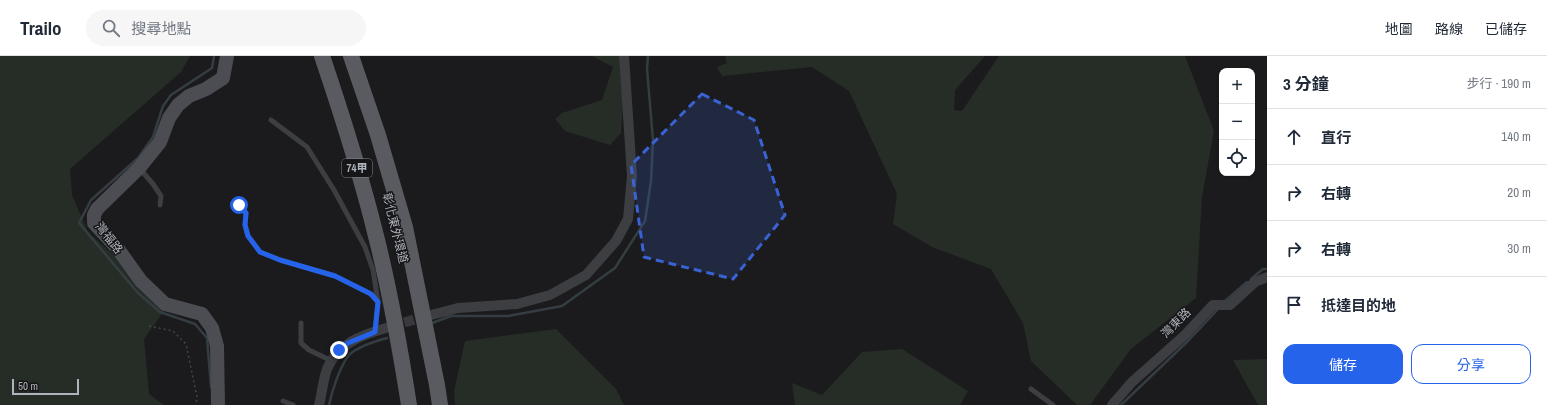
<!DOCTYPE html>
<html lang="zh-TW">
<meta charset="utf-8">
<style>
:root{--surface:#fff;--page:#f6f6f7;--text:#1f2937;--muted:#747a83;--line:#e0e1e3;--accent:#2563eb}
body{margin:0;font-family:"Archivo Narrow","Noto Sans TC",sans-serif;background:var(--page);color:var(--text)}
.controls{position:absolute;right:12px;top:12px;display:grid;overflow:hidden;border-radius:8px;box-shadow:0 1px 3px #0004}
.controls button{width:36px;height:36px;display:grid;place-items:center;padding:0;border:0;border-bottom:1px solid var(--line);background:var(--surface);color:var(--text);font:20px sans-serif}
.scale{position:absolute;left:12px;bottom:10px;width:67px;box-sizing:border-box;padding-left:4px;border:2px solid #afb3bb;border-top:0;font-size:11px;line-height:14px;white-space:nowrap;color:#afb3bb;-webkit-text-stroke:3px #161618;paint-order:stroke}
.stop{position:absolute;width:12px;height:12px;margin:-9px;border:3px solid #2563eb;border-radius:50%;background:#fff}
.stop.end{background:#2563eb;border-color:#fff;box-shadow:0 1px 4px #0008}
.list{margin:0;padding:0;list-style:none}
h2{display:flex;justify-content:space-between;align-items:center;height:52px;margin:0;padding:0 16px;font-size:17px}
h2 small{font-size:13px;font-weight:400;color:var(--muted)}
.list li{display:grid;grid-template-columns:26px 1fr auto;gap:12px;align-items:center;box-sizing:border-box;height:56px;padding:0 16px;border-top:1px solid var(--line)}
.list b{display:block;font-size:15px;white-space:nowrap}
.list em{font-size:13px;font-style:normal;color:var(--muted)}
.actions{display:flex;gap:8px;padding:12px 16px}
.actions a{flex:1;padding:9px 0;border:1px solid var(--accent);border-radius:12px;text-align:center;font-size:14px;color:var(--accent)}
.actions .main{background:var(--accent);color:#fff}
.icon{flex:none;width:22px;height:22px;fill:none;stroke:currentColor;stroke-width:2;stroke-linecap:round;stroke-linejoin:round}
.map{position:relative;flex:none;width:1267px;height:349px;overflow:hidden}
header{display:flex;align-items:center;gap:24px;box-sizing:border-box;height:56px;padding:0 20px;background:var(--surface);border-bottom:1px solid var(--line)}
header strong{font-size:19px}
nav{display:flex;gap:22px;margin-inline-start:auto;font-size:14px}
.search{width:280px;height:36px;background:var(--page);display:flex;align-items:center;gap:10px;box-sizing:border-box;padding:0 14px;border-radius:22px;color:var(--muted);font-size:15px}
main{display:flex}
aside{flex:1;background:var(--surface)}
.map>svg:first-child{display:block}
</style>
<header>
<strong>Trailo</strong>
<div class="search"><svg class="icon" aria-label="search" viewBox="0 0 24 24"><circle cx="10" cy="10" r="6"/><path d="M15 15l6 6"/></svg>搜尋地點</div>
<nav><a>地圖</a><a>路線</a><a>已儲存</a></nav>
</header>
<main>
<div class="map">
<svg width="1267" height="349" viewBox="0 0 1267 349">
<rect width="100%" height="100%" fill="#1b1b1d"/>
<path fill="#252d26" d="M0,0H190L181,16L70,113L72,139L88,176L168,249L144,283L149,338L164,349H0Z
M592,0H626L621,77L610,89L565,75L555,63L562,57L602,44L613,11Z
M725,0H985L955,34L954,54L962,55L999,0H1185L1214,75L1202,141L1196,242L1131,293L1090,349H1077L1031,305L1023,267L991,213L932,191L893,168L897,138L849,35L812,11L722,20L717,11L727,7Z
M556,273L616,333L624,349H455L454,335L465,285Z
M902,293L968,335L960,349H795L792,327L822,339L862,296Z
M1267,303V349H1258L1233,304Z"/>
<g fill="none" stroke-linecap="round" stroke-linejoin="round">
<path stroke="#343d42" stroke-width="2.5" d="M1251,223L1263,213H1267
M1225,245L1247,226
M432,267L451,260H508L562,250L615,212L645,165L651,125L653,84L647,13L648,0
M211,331L207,282L195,268L160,256L138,237L79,167L91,144L138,102L153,81L163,50L171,39L212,12L214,0
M329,349C332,335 340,310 349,299C357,291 376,285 387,282
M1121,349L1189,284L1219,252"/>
<path stroke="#39393d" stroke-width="10" stroke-dasharray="10 5" stroke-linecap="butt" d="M390,271L429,259"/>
<path stroke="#424549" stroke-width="1.5" stroke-dasharray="2 3" stroke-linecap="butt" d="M149,270L173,275L186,288L197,341L196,349"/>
<path stroke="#3c3e42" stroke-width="5" d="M271,64L307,91L334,134L365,191L373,214L378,246
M140,113L153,128L161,140L160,149
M239,149L246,157L245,169L248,180L260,196L280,204L335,220L371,238L378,246L375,276
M301,267V287L309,294L332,305
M1031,333L1053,349
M283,345L293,349"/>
<path stroke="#3c3e42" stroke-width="10" d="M431,259L458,252L517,248L550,239L586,219L616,185L628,163L632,120L624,0
M319,349C322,337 323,324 327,313C338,287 362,279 386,272
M1112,349L1132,326L1185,279L1213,249H1230L1255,226L1267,221"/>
<path stroke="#4b4d52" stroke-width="14" d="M218,349L217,290L212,272L202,258L165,248L141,225L118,193L94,167V159L97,153L139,112L160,86L169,62L178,49L189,40L206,33L223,22L227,0"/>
<path stroke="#595b61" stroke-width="16" d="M322,0C342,59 361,119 376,180C390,235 400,292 409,349
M351,0L378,79L405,171L437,329L440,349"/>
</g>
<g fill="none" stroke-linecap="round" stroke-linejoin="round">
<path stroke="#2563eb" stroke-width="5" d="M239,149L246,157L245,169L248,180L260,196L280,204L335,220L371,238L378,246L375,276L348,287L339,294"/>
</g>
<path fill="#3a62d2" fill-opacity="0.2" stroke="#3a62d2" stroke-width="3" stroke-dasharray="8 5" stroke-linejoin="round" d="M702,38L754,64L785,159L733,223L644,201L631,109Z"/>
<g text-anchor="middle" stroke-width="3" stroke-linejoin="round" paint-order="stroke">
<rect fill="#161618" stroke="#81848a" stroke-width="1" x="342" y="103" width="30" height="18" rx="3"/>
<g font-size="11" font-weight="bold" fill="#afb3bb">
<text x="357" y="116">74甲</text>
</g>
<g font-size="12" fill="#afb3bb" stroke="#161618">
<text transform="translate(395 172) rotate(76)" y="4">彰化東外環道</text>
<text transform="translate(109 182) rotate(52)" y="4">灣福路</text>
<text transform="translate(1176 267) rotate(-45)" y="4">灣東路</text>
</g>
</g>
</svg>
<div class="controls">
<button>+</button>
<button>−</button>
<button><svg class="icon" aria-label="locate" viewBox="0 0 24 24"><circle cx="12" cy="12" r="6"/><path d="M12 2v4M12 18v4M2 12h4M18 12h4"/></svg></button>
</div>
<div class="scale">50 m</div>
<div class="stop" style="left:239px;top:149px"></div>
<div class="stop end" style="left:339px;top:294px"></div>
</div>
<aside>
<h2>3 分鐘<small>步行 · 190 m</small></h2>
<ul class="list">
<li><svg class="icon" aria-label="ahead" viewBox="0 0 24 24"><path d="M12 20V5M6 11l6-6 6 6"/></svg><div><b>直行</b></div><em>140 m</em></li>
<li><svg class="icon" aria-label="right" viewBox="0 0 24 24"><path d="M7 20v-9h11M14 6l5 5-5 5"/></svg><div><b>右轉</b></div><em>20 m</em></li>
<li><svg class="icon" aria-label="right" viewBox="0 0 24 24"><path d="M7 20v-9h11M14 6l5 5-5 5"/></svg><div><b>右轉</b></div><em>30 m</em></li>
<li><svg class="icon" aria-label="arrive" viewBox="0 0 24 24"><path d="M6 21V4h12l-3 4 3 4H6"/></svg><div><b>抵達目的地</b></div></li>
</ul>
<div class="actions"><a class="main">儲存</a><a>分享</a></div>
</aside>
</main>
